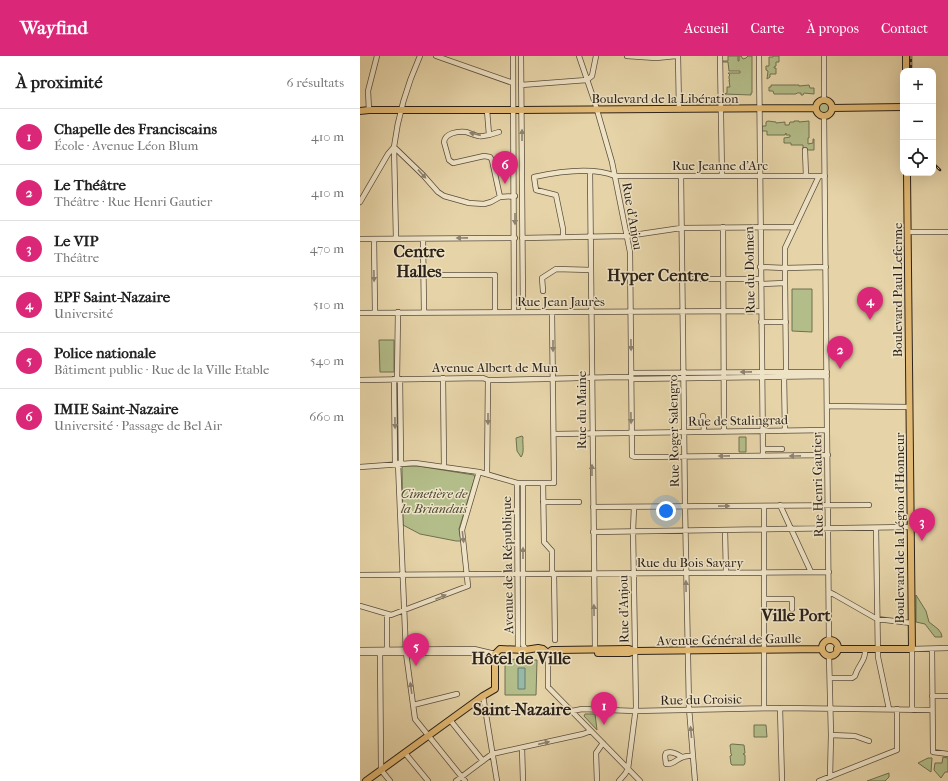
<!DOCTYPE html>
<html lang="fr">
<meta charset="utf-8">
<style>
:root{--surface:#fff;--page:#f2f2f2;--text:#222;--muted:#767676;--line:#e0e0e0;--accent:#db2777}
body{margin:0;font-family:"IM FELL French Canon",serif;background:var(--page);color:var(--text)}
.controls{position:absolute;right:12px;top:12px;display:grid;overflow:hidden;border-radius:8px;box-shadow:0 4px 16px #0002}
.controls button{width:36px;height:36px;display:grid;place-items:center;padding:0;border:0;border-bottom:1px solid var(--line);background:var(--surface);color:var(--text);font:20px sans-serif}
.you{position:absolute;left:306px;top:455px;width:14px;height:14px;margin:-10px;border:3px solid #fff;border-radius:50%;background:#1a73e8;box-shadow:0 0 0 6px #1a73e833}
.badge{display:grid;place-items:center;width:26px;height:26px;border-radius:50%;background:var(--accent);color:#fff;font-size:13px;font-weight:700}
.pin{position:absolute;translate:-50% -33px;filter:drop-shadow(0 1px 2px #0008)}
.pin::after{content:'';position:absolute;top:21px;width:14px;height:12px;background:inherit;clip-path:polygon(0 0,100% 0,50% 100%)}
.list{margin:0;padding:0;list-style:none}
h2{display:flex;justify-content:space-between;align-items:center;height:52px;margin:0;padding:0 16px;font-size:17px}
h2 small{font-size:13px;font-weight:400;color:var(--muted)}
.list li{display:grid;grid-template-columns:26px 1fr auto;gap:12px;align-items:center;box-sizing:border-box;height:56px;padding:0 16px;border-top:1px solid var(--line)}
.list b{display:block;font-size:15px;white-space:nowrap}
.list p{margin:0;font-size:13px;white-space:nowrap;color:var(--muted)}
.list em{font-size:13px;font-style:normal;color:var(--muted)}
.icon{flex:none;width:22px;height:22px;fill:none;stroke:currentColor;stroke-width:2;stroke-linecap:round;stroke-linejoin:round}
.map{position:relative;flex:none;width:588px;height:725px;overflow:hidden}
header{display:flex;align-items:center;gap:24px;box-sizing:border-box;height:56px;padding:0 20px;background:var(--accent);color:#fff}
header strong{font-size:19px}
nav{display:flex;gap:22px;margin-inline-start:auto;font-size:14px}
main{display:flex}
aside{flex:1;background:var(--surface)}
.map>svg:first-child{display:block}
</style>
<header>
<strong>Wayfind</strong>
<nav><a>Accueil</a><a>Carte</a><a>À propos</a><a>Contact</a></nav>
</header>
<main>
<aside>
<h2>À proximité<small>6 résultats</small></h2>
<ul class="list">
<li><span class="badge">1</span><div><b>Chapelle des Franciscains</b><p>École · Avenue Léon Blum</p></div><em>410 m</em></li>
<li><span class="badge">2</span><div><b>Le Théâtre</b><p>Théâtre · Rue Henri Gautier</p></div><em>410 m</em></li>
<li><span class="badge">3</span><div><b>Le VIP</b><p>Théâtre</p></div><em>470 m</em></li>
<li><span class="badge">4</span><div><b>EPF Saint-Nazaire</b><p>Université</p></div><em>510 m</em></li>
<li><span class="badge">5</span><div><b>Police nationale</b><p>Bâtiment public · Rue de la Ville Etable</p></div><em>540 m</em></li>
<li><span class="badge">6</span><div><b>IMIE Saint-Nazaire</b><p>Université · Passage de Bel Air</p></div><em>660 m</em></li>
</ul>
</aside>
<div class="map">
<svg width="588" height="725" viewBox="0 0 588 725">
<rect width="100%" height="100%" fill="#e6d4a8"/>
<filter id="stains"><feTurbulence type="fractalNoise" baseFrequency=".005" numOctaves="4"/><feColorMatrix values="0 0 0 0 .2 0 0 0 0 .09 0 0 0 0 .02 0 0 0 .5 -.17"/></filter>
<radialGradient id="worn" r=".72"><stop offset=".6" stop-color="#630" stop-opacity="0"/><stop offset="1" stop-color="#630" stop-opacity=".3"/></radialGradient>
<path fill="#b3bd89" stroke="#6f7051" d="M368,0H378V5H379V0H381L383,3L386,2L388,0H392V37H391V39L364,38L367,37V31H370L369,24H370L369,23V20L370,19L368,17H380V15H369L368,6H363V5H368Z
M413,0H419V6H416V10L414,11V12H416V18H410V21L407,23L408,15L406,14V10H409V1H413Z
M411,29H439V30L449,29L450,32H454V38L444,37L443,39H441V37H437L436,38H414L413,35H409V31H411Z
M458.5 52a5.5 5.5 0 1 1 11 0a5.5 5.5 0 1 1-11 0Z
M408,65L416,66V67L425,66V69H429L430,66H434V65H439V66L449,65V82H448V88L453,87V83H454V94H443V89H431V87H424V82L430,81V79H426V77L425,79H407V75H402V70H406V66Z
M432,233H452V276L432,275Z
M19,284H34V316H20Z
M162,380L163,381C162,387 165,396 161,401L157,395L156,382Z
M379,381H386V396H379Z
M43,410H58L114,419L115,421L99,473L101,485H96L60,478L43,469L42,412Z
M556,539L566,555L569,566L578,573L581,577L582,581H575L565,568L556,566Z
M145,603L177,604L176,639H145Z
M225,658H235L237,674L224,660Z
M394,669H406L407,681H394Z
M372,688L384,689L385,697L383,698L385,699V707L384,709H372L371,708L370,700L372,699L371,698L370,689Z
M583,701L588,702V716H585L581,722L574,714L575,707H582Z
M568,702H572L571,716L558,707Z
M529,717V721L525,725H507Z"/>
<path fill="#96b8a7" stroke="#6b7c6e" d="M158,612H165V633H158Z"/>
<g fill="none" stroke-linecap="round" stroke-linejoin="round">
<path stroke="#c1b08b" stroke-width="4.5" stroke-dasharray="4.5 2" stroke-linecap="butt" d="M67,219H73"/>
<g stroke="#5a4e3d" stroke-width="6">
<path id="minor" d="M76,0L153,27
M153,0L154,256
M161,0L163,255
M219,0L235,47L252,106L270,196L272,400L275,401L468,399
M267,0L296,2L316,0
M318,0L319,53
M360,0L362,120
M399,0L403,400
M464,0V44
M227,24L232,20L236,0
M161,29L227,24
M9,54L8,35L17,0
M127,54L129,79C126,79 122,81 119,80C115,80 110,77 106,76C98,75 85,77 84,86L89,104L93,107L124,100L130,101L132,104L140,141
M464,60L469,585
M129,79L139,76
M34,91L63,119L78,136L84,140L109,147L124,148L131,146L140,141L155,140
M445,94L446,120
M230,115L235,593
M321,120L325,450L329,652L335,725
M459,120L425,192V212L466,211
M0,146L28,98L34,91
M363,171L364,376
M548,176H588
M203,181V173L196,139L176,134L174,121C197,116 233,111 255,120H465
M162,182L267,180L321,172L435,171
M0,183L155,182
M14,183L15,256
M36,183L34,91C38,59 47,29 60,0
M63,183L64,256
M400,211L425,212V227L401,228
M73,219H135V256
M322,223H401
M183,235L182,222L196,213L231,214
M0,257L401,255
M401,266H426
M271,317L467,316
M83,322L84,411
M34,323L35,408
M37,323L38,256
M40,323L41,407
M271,323L467,320
M0,324L123,322L128,324C176,324 223,321 271,321
M467,350L549,351
M343,360L344,376
M425,375L424,320L426,316V307L425,227
M194,378L467,374
M403,393H422
M38,407L46,597L55,663L105,725
M0,411L55,407L119,416L157,427H194L192,257
M127,418L128,324
M157,427L158,592
M163,427V589L165,592
M183,427L184,486L192,495V515L194,518L195,584
M183,446H219
M420,449L451,516
M404,450V652
M233,451L509,449
M516,472L518,601L529,653
M365,474L366,517
M233,476L549,471
M0,519L469,516
M469,536L475,539L517,563L551,567
M404,543H432V553
M0,550L31,559L108,530L102,474L119,416
M572,593L573,696L588,698
M0,594L114,593L135,598
M20,595L21,710V714L30,725
M0,597H113L129,600L135,598
M27,597V559
M188,597V631L280,725
M469,600L471,679L470,721
M470,622H492L495,620C498,609 506,605 505,593
M123,640L137,725
M572,640H588
M53,649L97,638
M420,652L422,725
M552,654V593L588,592
M212,655L222,653L275,655L420,652L572,654
M90,664L123,705
M471,679L495,680L509,685
M162,692L163,725
M45,697L68,725
M322,701C317,698 312,695 306,697L305,700L306,708C314,709 316,703 323,701C326,700 330,700 333,699
M96,725L132,698L223,678L231,675
M237,725L236,697L243,687
M259,725L265,718L268,713L276,651L273,475L274,451
M459,725L537,694V653"/>
</g>
<g stroke="#2b2219" stroke-width="8">
<path id="major" d="M546,0V15
M456 52a8 8 0 1 1 16 0a8 8 0 1 1-16 0Z
M472,52L543,51
M0,55L9,54H158L456,52
M462 592a8 8 0 1 1 16 0a8 8 0 1 1-16 0Z
M477,593H552L547,117
M188,597L192,594H196L269,593L275,595L462,593
M238,597H269L275,595
M135,598L140,593L165,594L178,592L183,593L188,597H191
M6,725L123,640L135,633V598"/>
</g>
<use href="#minor" stroke="#efe3c6" stroke-width="4.5"/>
<use href="#major" stroke="#e3ba74" stroke-width="6"/>
<g stroke="#2b2219" stroke-width="2.5">
<path id="rail" d="M551,0V15
M573,107L580,114"/>
</g>
<use href="#rail" stroke="#efe3c6" stroke-width="1" stroke-dasharray="3" stroke-linecap="butt"/>
</g>
<defs><path id="oneway-solid" d="M-6-.8H1V-3.2L6.5 0L1 3.2V.8H-6Z"/></defs>
<g fill="#8d8270">
<use href="#oneway-solid" transform="translate(115 78) rotate(-167)"/>
<use href="#oneway-solid" transform="translate(162 79) rotate(-90)"/>
<use href="#oneway-solid" transform="translate(62 118) rotate(47)"/>
<use href="#oneway-solid" transform="translate(155 163) rotate(90)"/>
<use href="#oneway-solid" transform="translate(102 182) rotate(179)"/>
<use href="#oneway-solid" transform="translate(14 220) rotate(89)"/>
<use href="#oneway-solid" transform="translate(271 289) rotate(89)"/>
<use href="#oneway-solid" transform="translate(193 290) rotate(90)"/>
<use href="#oneway-solid" transform="translate(386 316) rotate(179)"/>
<use href="#oneway-solid" transform="translate(271 362) rotate(89)"/>
<use href="#oneway-solid" transform="translate(128 363) rotate(90)"/>
<use href="#oneway-solid" transform="translate(35 367) rotate(89)"/>
<use href="#oneway-solid" transform="translate(364 400) rotate(179)"/>
<use href="#oneway-solid" transform="translate(435 400) rotate(179)"/>
<use href="#oneway-solid" transform="translate(232 414) rotate(-90)"/>
<use href="#oneway-solid" transform="translate(364 450) rotate(-1)"/>
<use href="#oneway-solid" transform="translate(103 481) rotate(83)"/>
<use href="#oneway-solid" transform="translate(163 497) rotate(-90)"/>
<use href="#oneway-solid" transform="translate(326 530) rotate(-91)"/>
<use href="#oneway-solid" transform="translate(81 541) rotate(-22)"/>
<use href="#oneway-solid" transform="translate(234 554) rotate(-91)"/>
<use href="#oneway-solid" transform="translate(51 632) rotate(-98)"/>
<use href="#oneway-solid" transform="translate(331 676) rotate(-95)"/>
<use href="#oneway-solid" transform="translate(184 687) rotate(-13)"/>
</g>
<g text-anchor="middle" stroke-width="3" stroke-linejoin="round" paint-order="stroke">
<g font-size="13" fill="#2b2219" stroke="#efe3c6">
<text x="305" y="47">Boulevard de la Libération</text>
<text x="360" y="114">Rue Jeanne d'Arc</text>
<text transform="translate(273 160) rotate(80)" y="5">Rue d'Anjou</text>
<text transform="translate(389 214) rotate(-91)" y="5">Rue du Dolmen</text>
<text transform="translate(537 234) rotate(-90)" y="5">Boulevard Paul Leferme</text>
<text x="201" y="250">Rue Jean Jaurès</text>
<text x="135" y="316">Avenue Albert de Mun</text>
<text transform="translate(221 354) rotate(-90)" y="5">Rue du Maine</text>
<text transform="translate(378 364) rotate(-1)" y="5">Rue de Stalingrad</text>
<text transform="translate(313 375) rotate(-91)" y="5">Rue Roger Salengro</text>
<text transform="translate(457 429) rotate(-91)" y="5">Rue Henri Gautier</text>
<text transform="translate(539 472) rotate(-90)" y="5">Boulevard de la Légion d'Honneur</text>
<text x="330" y="511">Rue du Bois Savary</text>
<text transform="translate(147 509) rotate(-91)" y="5">Avenue de la République</text>
<text transform="translate(263 553) rotate(-91)" y="5">Rue d'Anjou</text>
<text transform="translate(369 583) rotate(-1)" y="5">Avenue Général de Gaulle</text>
<text transform="translate(341 643) rotate(-1)" y="5">Rue du Croisic</text>
</g>
<g font-size="13" font-style="italic" fill="#4d4935" stroke="#efe3c6">
<text x="74" y="442">Cimetière de<tspan x="74" dy="15">la Briandais</tspan></text>
</g>
<g font-size="17" font-weight="bold" fill="#2b2219" stroke="#efe3c6">
<text x="59" y="201">Centre<tspan x="59" dy="20">Halles</tspan></text>
<text x="298" y="225">Hyper Centre</text>
<text x="436" y="565">Ville Port</text>
<text x="161" y="608">Hôtel de Ville</text>
<text x="162" y="659">Saint-Nazaire</text>
</g>
</g>
<rect width="100%" height="100%" filter="url(#stains)"/>
<rect width="100%" height="100%" fill="url(#worn)"/>
</svg>
<div class="controls">
<button>+</button>
<button>−</button>
<button><svg class="icon" aria-label="locate" viewBox="0 0 24 24"><circle cx="12" cy="12" r="6"/><path d="M12 2v4M12 18v4M2 12h4M18 12h4"/></svg></button>
</div>
<div class="you"></div>
<div class="pin badge" style="left:244px;top:669px">1</div>
<div class="pin badge" style="left:480px;top:313px">2</div>
<div class="pin badge" style="left:562px;top:485px">3</div>
<div class="pin badge" style="left:510px;top:264px">4</div>
<div class="pin badge" style="left:56px;top:610px">5</div>
<div class="pin badge" style="left:145px;top:128px">6</div>
</div>
</main>
